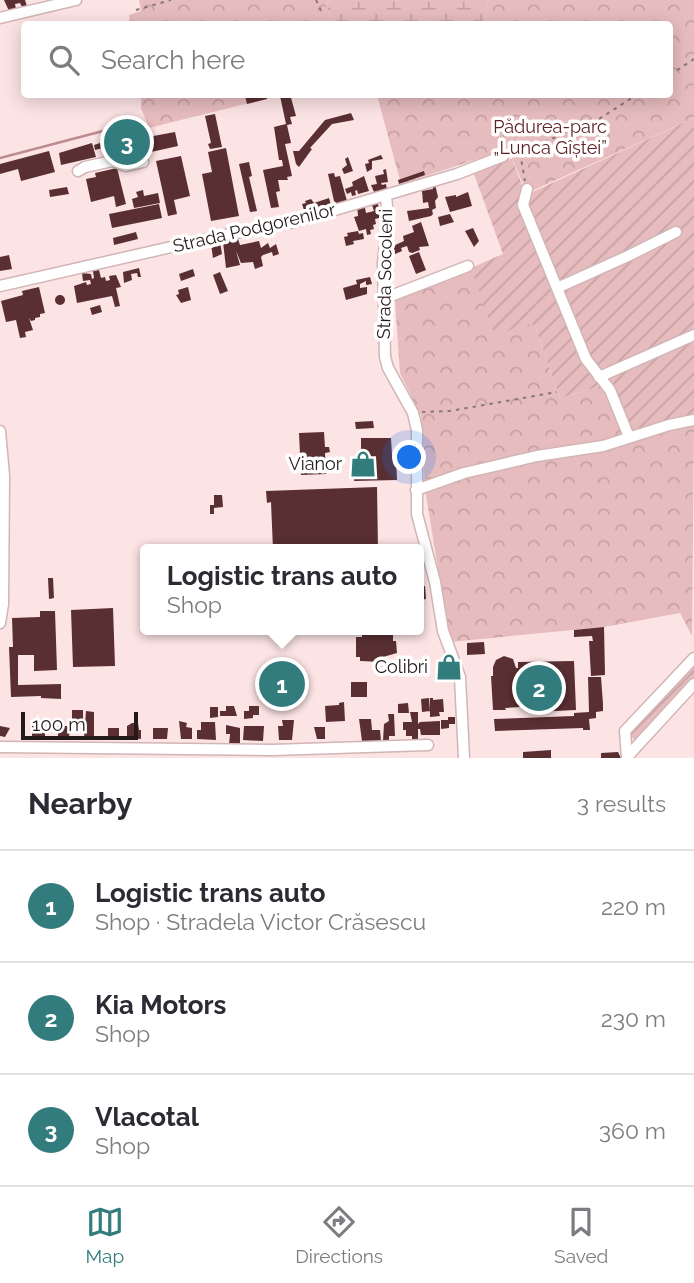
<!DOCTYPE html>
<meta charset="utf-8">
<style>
:root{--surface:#fff;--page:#f2f2f3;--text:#2b2b33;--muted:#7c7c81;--line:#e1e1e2;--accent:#337c7d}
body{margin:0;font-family:Raleway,sans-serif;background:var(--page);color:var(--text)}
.scale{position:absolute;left:21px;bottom:18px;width:117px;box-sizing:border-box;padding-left:7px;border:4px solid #241a1a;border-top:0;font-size:19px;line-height:24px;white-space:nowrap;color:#241a1a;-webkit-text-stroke:5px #fff;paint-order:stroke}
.you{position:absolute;left:410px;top:458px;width:24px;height:24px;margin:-18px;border:5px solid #fff;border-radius:50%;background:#1a73e8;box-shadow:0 0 0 10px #1a73e833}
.badge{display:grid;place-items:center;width:46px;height:46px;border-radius:50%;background:var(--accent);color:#fff;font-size:23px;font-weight:700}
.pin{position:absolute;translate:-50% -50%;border:4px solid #fff;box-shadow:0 2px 7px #0006}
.popup{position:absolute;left:140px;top:544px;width:284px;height:91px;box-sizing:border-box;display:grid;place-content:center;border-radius:7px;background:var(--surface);filter:drop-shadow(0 2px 5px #0005);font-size:23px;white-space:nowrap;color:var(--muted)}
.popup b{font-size:26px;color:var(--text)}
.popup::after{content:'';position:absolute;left:50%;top:100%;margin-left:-14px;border:14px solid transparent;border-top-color:var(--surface)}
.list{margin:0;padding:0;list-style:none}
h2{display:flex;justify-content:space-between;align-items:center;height:91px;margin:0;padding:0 28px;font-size:30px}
h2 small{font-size:23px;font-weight:400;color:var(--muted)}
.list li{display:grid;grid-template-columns:46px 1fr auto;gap:21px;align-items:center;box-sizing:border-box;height:112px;padding:0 28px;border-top:2px solid var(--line)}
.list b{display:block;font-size:26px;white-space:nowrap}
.list p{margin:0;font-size:23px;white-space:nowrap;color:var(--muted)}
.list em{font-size:23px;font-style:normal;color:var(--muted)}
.icon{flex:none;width:38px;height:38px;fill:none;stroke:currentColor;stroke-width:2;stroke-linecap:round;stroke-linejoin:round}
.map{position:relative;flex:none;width:694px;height:758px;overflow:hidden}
.search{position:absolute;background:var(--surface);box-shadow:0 4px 18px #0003;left:21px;right:21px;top:21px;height:77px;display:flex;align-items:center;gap:18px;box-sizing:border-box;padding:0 24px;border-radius:7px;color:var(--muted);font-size:26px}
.sheet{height:427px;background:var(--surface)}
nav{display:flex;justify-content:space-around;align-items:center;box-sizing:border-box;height:98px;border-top:2px solid var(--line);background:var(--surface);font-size:19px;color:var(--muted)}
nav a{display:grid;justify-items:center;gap:4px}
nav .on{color:var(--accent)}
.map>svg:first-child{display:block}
</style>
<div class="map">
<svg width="694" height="758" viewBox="0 0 694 758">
<defs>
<pattern id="forest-crowns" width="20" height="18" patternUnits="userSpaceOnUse" patternTransform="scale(1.75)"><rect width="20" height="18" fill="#e7bcbe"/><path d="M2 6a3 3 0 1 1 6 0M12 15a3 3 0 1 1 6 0" fill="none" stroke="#c6a1a3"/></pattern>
<pattern id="wetland-marsh" width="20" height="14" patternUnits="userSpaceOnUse" patternTransform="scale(1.75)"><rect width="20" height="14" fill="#e7bcbe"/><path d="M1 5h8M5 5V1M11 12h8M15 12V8" fill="none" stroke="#c6a1a3"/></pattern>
<pattern id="garden-furrows" width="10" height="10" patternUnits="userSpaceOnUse" patternTransform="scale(1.75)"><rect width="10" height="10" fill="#e7bcbe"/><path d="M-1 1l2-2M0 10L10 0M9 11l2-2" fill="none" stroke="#c6a1a3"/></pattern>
</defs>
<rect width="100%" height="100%" fill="#fce3e4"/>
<path fill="url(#forest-crowns)" d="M139,0H332L326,4L329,14L341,24H130L129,15L141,11Z
M490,0H694V118L527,193L508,149L401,184L377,95L670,94V24H480L485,18L488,2Z
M141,95H281L149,128L141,108Z
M471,268L527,323L535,326L560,398L602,386L694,423L692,636L680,613L604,627L450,642L425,489L421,416L400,373L395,301Z"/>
<path fill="url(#wetland-marsh)" d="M332,0H490L488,2L485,18L480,24H341L329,14L326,4Z"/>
<path fill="url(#garden-furrows)" d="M694,118V423L629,441L615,407L602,386L560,398L535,326L527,323L495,336L471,268L503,254L474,174L504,159H512L526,195Z
M694,663V679L636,741L628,734Z"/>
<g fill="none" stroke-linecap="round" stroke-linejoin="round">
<path stroke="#bc8b8d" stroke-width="2.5" d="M0,158L141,121"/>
</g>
<path fill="#592f32" d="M4,0H25L27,6L22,7L20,3L15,4L16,9L9,11Z
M253,94H266L267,99L247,104L245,96Z
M270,94H290L296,116L290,117L292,124L287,125L291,143L285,144L292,176L287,177L288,180H278L280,191L276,192L279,207L271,208L263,170L283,166L282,160H279L274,127L286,124L280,96L270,98Z
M351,113L354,120L332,124L310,148L312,149L299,167L296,164L293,151H299L325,120Z
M215,114L222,147L210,149L208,144L211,143L205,116Z
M135,132L139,146L119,151L118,144L95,150L94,145L100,143V140Z
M175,132L178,146L151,152L148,137Z
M92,143L96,157L61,165L59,153Z
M226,148L239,216L211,221L202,174L212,172L208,152Z
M49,151L55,172L21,181L18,169L0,174V164Z
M381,155L383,159L372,161V169L367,172L365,164L369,163L368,160Z
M181,156L190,196L174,200L177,214L168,216L156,161Z
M348,157L353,171L344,174L342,169L347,165L345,159Z
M249,162L252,176L249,177L257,211L250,212L239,164Z
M117,168L126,204L116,207L114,196L91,202L86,179L96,177L95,173Z
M386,169L388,182L381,183L382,185L386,184L387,190L374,192L371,185L377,184L375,176L384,174L383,170Z
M424,171L425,175L399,184L398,180Z
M334,173L335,177L340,176L347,201L338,204L334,201L328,174Z
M364,176L369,191L358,194L357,190L355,191L356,195L352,196L351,192L347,194L345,189L353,186L352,182Z
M432,184H435L438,197L435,201L436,208L432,210L433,214L431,216L409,221L407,211L429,208L428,202L423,203L422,191L433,189Z
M67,187L69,194L50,197L49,190Z
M143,190L144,196L158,193L160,203L134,208L132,199L138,197L136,192Z
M468,192L472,206L450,212L445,197L456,195V197Z
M329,198L331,205L315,210L314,207L304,210L302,204L306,203L305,201L311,199L314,203Z
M371,202H377L383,217L375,219L376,224L373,225L374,229L370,230L371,234L367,235L366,229L359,231L354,217L358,216L357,205L364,203L366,213L374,211Z
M159,204L162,218L112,228L109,214Z
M450,214L454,222L440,226L438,217Z
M421,222L429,246L419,247L420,250L412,253L409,252L407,246L401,248L402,251L393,255L392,252L395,251L393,246L404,241L403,236L414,232L412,226Z
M473,228L479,241L474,247L465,231Z
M358,231L359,234L363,233L364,239L353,241L354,244L346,246L344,237L348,236L347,233Z
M136,232L138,239L114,245L113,238Z
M238,239L240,245L259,241L261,248L268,243L270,248L276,244L279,254L273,256L272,252L263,255L261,257L263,266L255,269L253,262L241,263L236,251L240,265L226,268L223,242Z
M220,242L222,254L213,258L211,244Z
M419,252L426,270L416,274L409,256Z
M9,255L12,269L0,271V257Z
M139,268L141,277H138L137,273L131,274L132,280L124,283L123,272Z
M193,269L195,276L181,281L179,274Z
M99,270L101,278L105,277L106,281L110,280L109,276L116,275L121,287L116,288L120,306L115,307L112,296L77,303L74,286L86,282L87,285L91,284L90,280L83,281L82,273L91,274L92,279L94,278L93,271Z
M220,272L228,291L220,294L213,275Z
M370,277L372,284L366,285V281L360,284V288L367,287V294L346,300L343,288L357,284L356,280Z
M39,287L45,313L40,314V317L35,318V320L31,321L29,318L33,330L25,332L26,337L20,338L16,320L6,322L1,301L23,295L22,291Z
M188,287L191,300L181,303L176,295L179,294L178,290Z
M55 300a5 5 0 1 1 10 0a5 5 0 1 1-10 0Z
M100,305L102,312L92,315L90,308Z
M373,421L374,428L356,429L355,422Z
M324,432L325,447H329L330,452L325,453L326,474L301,475L299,433Z
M361,438H391L392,455H396L397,480L354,481L356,466H361Z
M377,487L378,549H273L271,502L267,503L266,491Z
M214,495H222L223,507L214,508V514H210V505H214Z
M48,578H53L54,598L49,599Z
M425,586L426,599L419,600V587Z
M113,608L115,666L73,667L71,610Z
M40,611H55L57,670L34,671V655H18V685L61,684V699L41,698V696L11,697L9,647H13L12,618L40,617Z
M604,627L605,675L591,676L589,641H593L592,636L574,637V630Z
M362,630H393V641H396L397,653L383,657V662L360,661V657H356V637H362Z
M484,642L485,654L467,655V643Z
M504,656L513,659L516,668H518V662L574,661L576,710L534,712V709L523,710V705H520V707L505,708L506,710H493L491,676H493V667L496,660Z
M588,677H601L603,704V711L596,712V718L589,719L590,730H583V728L495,731L494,719L574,716V713L589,712Z
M351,682H367V697H351Z
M270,686H281L282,694H271Z
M429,698L430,711L422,712L421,699Z
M430,698H433V700L443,699L444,712H439L440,716L430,717Z
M344,702L345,721L326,722L325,706L339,705V703Z
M408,703L409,713H398V704Z
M226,706H234L237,716H220V711H226Z
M249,706H259V715H253V718L244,719V711H249Z
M210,707H218V717L210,718Z
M72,710H83V721H72Z
M86,711L94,712V738H84Z
M410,712H418V724L420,722L440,721V735H421L420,729H418V739H412V736H406V730H403V722H412Z
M388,714H394L395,736H389V741H383L384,724L389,721Z
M448,717H455V724H449V728L441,729V720H448Z
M359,719H371L372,730H380L381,741H362Z
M282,720H294L292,740H279L278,726H283Z
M179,721L187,723L186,727L192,728V739H181Z
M32,722L45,725V737H32Z
M201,722H215L216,740L197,739V730H201Z
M132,723H138L139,730H141V739L127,738V726Z
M226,725L240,728V744L229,745L230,734H226Z
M0,726L10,728L5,737L0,736Z
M58,726H70L69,738H58Z
M244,726H264L263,741L243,740Z
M314,727H325V739H317Z
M108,728H119V739H108Z
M153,728H168L167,739H153Z
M551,750V758H523V752Z
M618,752L621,758H601V753Z"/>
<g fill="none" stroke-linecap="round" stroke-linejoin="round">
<g stroke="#d2b5b5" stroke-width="13">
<path id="minor" d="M0,18L76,0
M78,171L85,167L112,161L126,166L143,162
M527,189L523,205L586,359L610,390L629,437
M386,196L388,217L383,263L385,357L388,368L413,413L417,430V514L435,582L443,631L460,677L464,758
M0,286L215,237L294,222L457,174L503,156
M557,288L628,256L676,232
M383,299L468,266
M599,377L694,335
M0,431L4,476L3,604L0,623
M416,490L464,473L537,456L603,446L669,425L694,420
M0,747L272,750L428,745
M627,757L694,684
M627,758L625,731L694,658"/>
</g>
<path stroke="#897879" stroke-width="2" stroke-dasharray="3.5 5" stroke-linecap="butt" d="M316,0L323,15
M136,10L171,0
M670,75L694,59
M520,153L525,181
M513,155L599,119L638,94
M422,412L450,411L557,392"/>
<use href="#minor" stroke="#fff" stroke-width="10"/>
</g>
<defs>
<g id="shop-bare" transform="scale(2.1)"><path d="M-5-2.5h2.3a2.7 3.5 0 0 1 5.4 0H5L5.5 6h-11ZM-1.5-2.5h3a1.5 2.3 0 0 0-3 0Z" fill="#337c7d" stroke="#fff" stroke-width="2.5" paint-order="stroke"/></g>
</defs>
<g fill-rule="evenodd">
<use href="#shop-bare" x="363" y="464"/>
<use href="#shop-bare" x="449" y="667"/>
</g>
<g text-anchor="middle" stroke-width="7" stroke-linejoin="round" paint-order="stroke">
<g font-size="18" fill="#5e2027" stroke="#fff">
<text x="550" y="133">Pădurea-parc<tspan x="550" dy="21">„Lunca Gîștei”</tspan></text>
</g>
<g font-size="18" fill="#241a1a" stroke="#fff">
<text transform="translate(254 228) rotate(-13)" y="6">Strada Podgorenilor</text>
<text transform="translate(385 274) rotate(-89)" y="6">Strada Socoleni</text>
</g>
<g font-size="18" fill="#241a1a" stroke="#fff" text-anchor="end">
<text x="342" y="470">Vianor</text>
<text x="428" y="673">Colibri</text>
</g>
</g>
</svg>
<div class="scale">100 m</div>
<div class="you"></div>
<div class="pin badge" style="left:282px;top:684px">1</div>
<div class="popup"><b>Logistic trans auto</b>Shop</div>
<div class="pin badge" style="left:539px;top:688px">2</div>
<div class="pin badge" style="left:127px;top:142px">3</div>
<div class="search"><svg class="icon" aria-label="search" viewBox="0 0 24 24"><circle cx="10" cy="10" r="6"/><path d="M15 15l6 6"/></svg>Search here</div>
</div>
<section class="sheet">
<h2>Nearby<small>3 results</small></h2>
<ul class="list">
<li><span class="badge">1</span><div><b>Logistic trans auto</b><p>Shop · Stradela Victor Crăsescu</p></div><em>220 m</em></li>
<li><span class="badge">2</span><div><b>Kia Motors</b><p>Shop</p></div><em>230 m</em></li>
<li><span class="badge">3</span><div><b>Vlacotal</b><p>Shop</p></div><em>360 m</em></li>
</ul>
</section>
<nav>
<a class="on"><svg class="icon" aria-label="map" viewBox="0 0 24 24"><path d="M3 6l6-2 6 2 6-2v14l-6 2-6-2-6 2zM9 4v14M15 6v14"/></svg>Map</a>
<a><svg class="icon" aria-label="directions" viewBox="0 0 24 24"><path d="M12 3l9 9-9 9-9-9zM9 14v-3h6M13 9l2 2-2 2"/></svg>Directions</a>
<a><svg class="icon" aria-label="saved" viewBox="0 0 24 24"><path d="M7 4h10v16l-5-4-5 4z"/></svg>Saved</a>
</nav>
